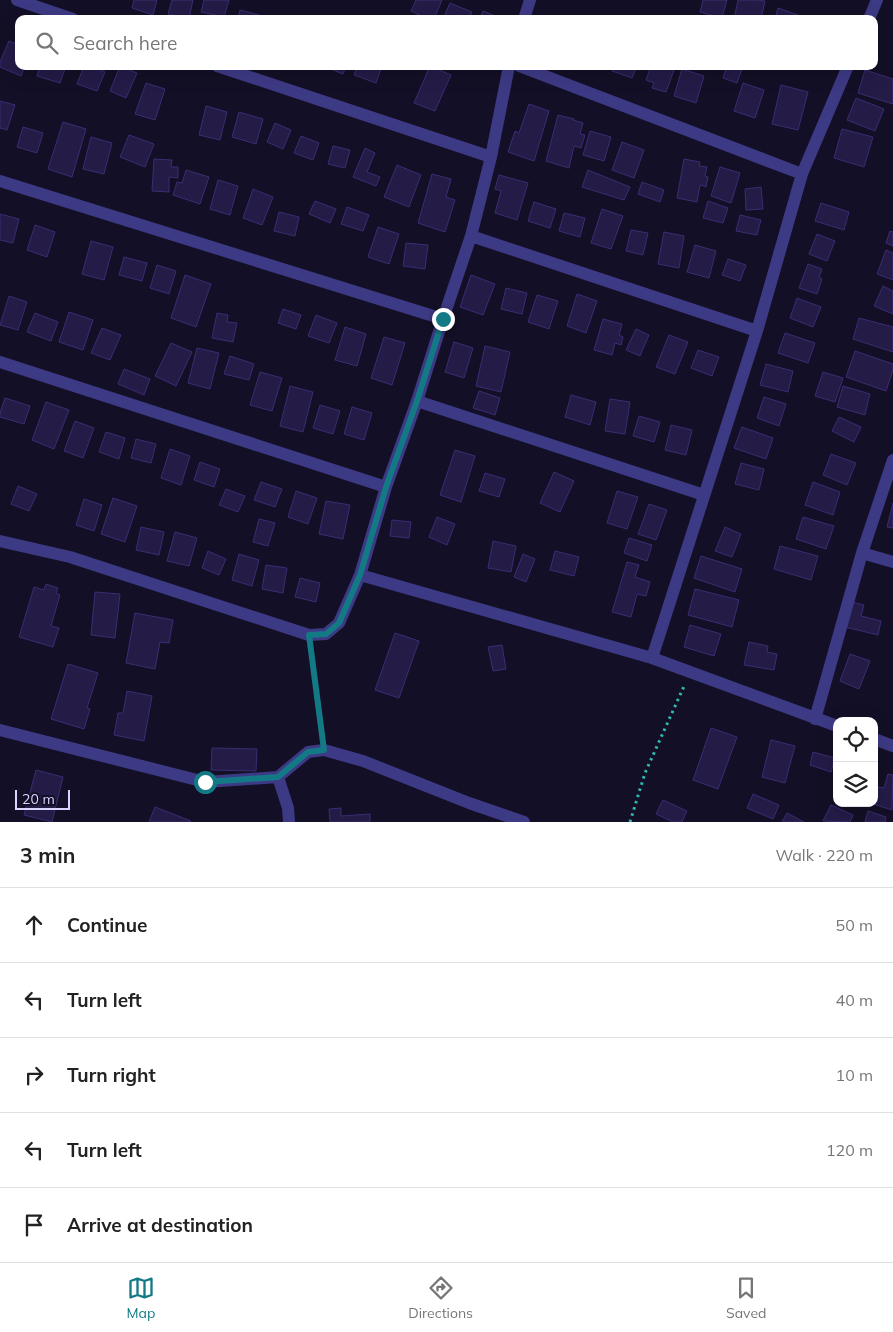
<!DOCTYPE html>
<meta charset="utf-8">
<style>
:root{--surface:#fff;--page:#f2f2f2;--text:#222;--muted:#767676;--line:#e0e0e0;--accent:#137a85}
body{margin:0;font-family:Mulish,sans-serif;background:var(--page);color:var(--text)}
.controls{position:absolute;right:15px;bottom:15px;display:grid;overflow:hidden;border-radius:10px;box-shadow:0 5px 20px #0002}
.controls button{width:45px;height:45px;display:grid;place-items:center;padding:0;border:0;border-bottom:1px solid var(--line);background:var(--surface);color:var(--text);font:25px sans-serif}
.scale{position:absolute;left:15px;bottom:12px;width:55px;box-sizing:border-box;padding-left:5px;border:2px solid #d9d4ff;border-top:0;font-size:14px;line-height:18px;white-space:nowrap;color:#d9d4ff;-webkit-text-stroke:4px #130f26;paint-order:stroke}
.stop{position:absolute;width:15px;height:15px;margin:-11px;border:4px solid #137a85;border-radius:50%;background:#fff}
.stop.end{background:#137a85;border-color:#fff;box-shadow:0 1px 5px #0008}
.list{margin:0;padding:0;list-style:none}
h2{display:flex;justify-content:space-between;align-items:center;height:65px;margin:0;padding:0 20px;font-size:21px}
h2 small{font-size:16px;font-weight:400;color:var(--muted)}
.list li{display:grid;grid-template-columns:32px 1fr auto;gap:15px;align-items:center;box-sizing:border-box;height:75px;padding:0 20px;border-top:1px solid var(--line)}
.list b{display:block;font-size:19px;white-space:nowrap}
.list em{font-size:16px;font-style:normal;color:var(--muted)}
.icon{flex:none;width:28px;height:28px;fill:none;stroke:currentColor;stroke-width:2;stroke-linecap:round;stroke-linejoin:round}
.map{position:relative;flex:none;width:893px;height:822px;overflow:hidden}
.search{position:absolute;background:var(--surface);box-shadow:0 5px 20px #0002;left:15px;right:15px;top:15px;height:55px;display:flex;align-items:center;gap:12px;box-sizing:border-box;padding:0 18px;border-radius:10px;color:var(--muted);font-size:19px}
.sheet{height:440px;background:var(--surface)}
nav{display:flex;justify-content:space-around;align-items:center;box-sizing:border-box;height:70px;border-top:1px solid var(--line);background:var(--surface);font-size:14px;color:var(--muted)}
nav a{display:grid;justify-items:center;gap:2px}
nav .on{color:var(--accent)}
.map>svg:first-child{display:block}
</style>
<div class="map">
<svg width="893" height="822" viewBox="0 0 893 822">
<rect width="100%" height="100%" fill="#130f26"/>
<path fill="#241b47" stroke="#3b2d73" d="M134,0H157L153,15L132,8Z
M172,0H193L189,19L168,14Z
M204,0H229L224,17L201,12Z
M416,0H442L434,19H428L411,11Z
M703,0H727L722,18L700,12Z
M738,0H758L765,1L761,19H734Z
M450,3L472,12L469,19H443Z
M778,8L801,16L800,19H775Z
M240,10L259,15L258,19H238Z
M483,11L503,19H480Z
M9,41L19,45V66H25L21,76L0,67V62Z
M40,66H66L60,83L37,76Z
M84,66H91L105,72L97,91L77,84Z
M120,66L137,73L126,98L110,91Z
M323,66H346L343,74Z
M357,66H382L376,83L354,75Z
M430,66L451,75L435,111L414,103Z
M614,66H637L632,78L612,71Z
M651,66H663L674,70L666,92L652,88L654,83L646,80Z
M727,66H743L737,83L723,78Z
M682,69L704,76L696,103L674,96Z
M865,70L893,79V104L858,93Z
M146,83L165,89L155,120L135,114Z
M743,83L764,90L755,118L734,111Z
M781,85L808,92L798,130L772,124Z
M856,98L884,109L875,131L847,120Z
M0,101L15,105L7,130L0,128Z
M529,104L549,111L534,161L508,152L515,131L519,133Z
M206,106L227,112L220,140L199,135Z
M239,112L263,119L256,144L232,137Z
M558,115L574,119L573,120L583,123L580,134L585,135L581,148L574,146L569,168L546,161Z
M63,122L86,129L72,177L48,169Z
M275,123L291,130L283,149L267,142Z
M23,127L43,133L37,153L17,147Z
M842,129L873,137L864,167L834,158Z
M590,131L611,137L604,161L583,155Z
M129,135L154,144L145,167L120,157Z
M301,136L319,143L313,160L294,153Z
M91,137L112,143L104,174L83,169Z
M622,142L644,150L634,178L612,170Z
M333,146L350,150L345,168L328,164Z
M365,148L375,153L367,172L380,177L376,186L353,177Z
M154,159L172,160L171,167H178V178L169,177V192L152,191Z
M684,159L700,162L699,166L707,167L705,176L708,177L706,187L700,185L697,202L677,198Z
M397,165L421,175L409,207L384,197Z
M720,167L740,173L731,203L711,196Z
M186,170L209,177L200,204L173,195L177,182L182,183Z
M588,170L630,187L624,200L582,187Z
M432,174L451,179L446,197L455,200L445,232L418,223Z
M499,175L528,183L517,220L495,213L501,191L495,189Z
M218,180L238,186L230,215L210,209Z
M642,182L664,190L660,202L638,194Z
M761,187L763,209L746,210L745,189Z
M253,189L273,197L262,225L243,218Z
M315,201L336,209L330,223L309,214Z
M708,201L728,208L723,223L703,218Z
M534,202L556,209L550,228L528,221Z
M821,203L849,212L844,230L815,221Z
M347,207L369,215L363,231L341,224Z
M602,209L623,216L611,249L591,243Z
M279,212L299,217L295,236L274,231Z
M564,213L585,218L580,237L559,231Z
M0,214L19,219L13,243L0,240Z
M740,215L761,220L757,235L736,231Z
M35,225L55,232L47,257L27,250Z
M378,227L399,234L389,264L368,257Z
M631,230L648,233L643,255L626,251Z
M890,231L893,232V246L886,243Z
M664,232L684,236L679,268L658,264Z
M817,234L835,241L827,261L809,254Z
M91,241L113,247L104,280L82,274Z
M406,243L428,245L425,269L403,266Z
M695,245L716,251L709,278L687,272Z
M886,250L893,253V280L877,274Z
M124,257L147,263L142,281L119,275Z
M728,259L746,265L740,281L722,275Z
M808,264L822,269L819,277L822,279L817,294L799,288Z
M157,265L176,271L169,294L150,288Z
M185,275L211,284L196,327L171,318Z
M471,275L495,284L483,315L460,307Z
M883,286L893,291V314L874,306Z
M506,288L527,293L522,314L501,309Z
M577,294L597,301L586,333L567,326Z
M537,295L558,301L549,329L528,322Z
M9,296L27,302L18,330L0,325Z
M797,298L821,307L813,327L790,318Z
M283,309L301,315L296,329L278,323Z
M69,312L93,320L83,350L59,342Z
M35,313L58,322L51,341L27,332Z
M217,313L228,315L227,322L237,323L233,342L212,338Z
M316,315L337,323L329,343L308,336Z
M859,318L893,327V352L853,339Z
M603,319L622,324L619,335L623,337L621,345L615,343L612,355L594,350Z
M345,327L366,334L357,366L335,360Z
M102,328L121,335L110,360L91,353Z
M636,329L649,335L640,356L626,350Z
M785,333L815,343L808,363L778,353Z
M669,335L688,342L675,374L656,367Z
M384,337L405,343L392,385L371,378Z
M454,342L473,348L464,378L445,372Z
M171,343L192,352L176,386L155,376Z
M485,346L510,352L501,392L476,386Z
M197,348L219,353L210,389L188,383Z
M698,350L719,357L712,376L691,368Z
M855,351L893,364V370L886,391L846,377Z
M230,356L254,364L249,380L224,374Z
M766,364L793,371L788,392L760,385Z
M124,369L150,379L144,395L118,384Z
M260,372L282,378L272,411L250,405Z
M823,372L843,378L835,402L815,396Z
M290,386L313,392L303,432L280,426Z
M843,386L870,394L865,415L837,407Z
M479,391L500,398L495,415L473,408Z
M571,395L596,402L590,425L565,417Z
M764,397L786,404L779,426L757,418Z
M5,398L30,406L24,424L0,417V413Z
M610,399L630,402L625,434L605,431Z
M46,402L69,410L54,449L32,440Z
M320,405L340,411L333,434L313,428Z
M352,407L372,413L364,440L344,434Z
M639,416L660,422L654,442L633,436Z
M839,417L861,427L854,442L832,431Z
M75,421L94,428L83,458L64,451Z
M671,425L692,430L686,455L665,450Z
M742,427L773,438L766,459L734,448Z
M106,432L125,438L119,459L99,452Z
M136,439L156,444L151,463L131,458Z
M170,449L190,456L181,485L161,478Z
M455,450L475,456L461,502L440,495Z
M831,454L856,463L847,485L823,475Z
M200,462L220,469L214,487L194,480Z
M741,463L764,469L759,490L735,484Z
M554,472L574,481L560,512L540,503Z
M485,473L505,479L499,497L479,491Z
M261,482L282,489L275,507L254,500Z
M813,482L840,492L833,515L805,505Z
M18,486L37,494L29,511L11,504Z
M226,489L245,496L238,512L219,505Z
M296,491L317,498L308,524L288,517Z
M617,491L638,497L627,529L607,523Z
M113,498L137,506L125,542L101,534Z
M84,499L102,505L94,531L76,525Z
M326,501L350,505L343,539L319,534Z
M893,503V528L887,527Z
M649,504L667,510L656,540L638,534Z
M437,517L455,524L447,545L429,537Z
M803,517L834,526L826,549L796,539Z
M259,519L275,523L268,546L253,542Z
M392,520L411,522L409,538L390,536Z
M141,527L164,532L159,555L136,550Z
M725,527L741,534L732,557L715,551Z
M175,532L197,538L189,566L167,561Z
M629,538L652,545L647,561L624,553Z
M493,541L516,546L511,572L488,568Z
M780,546L818,556L811,580L774,569Z
M208,551L226,559L219,575L202,568Z
M555,551L579,557L574,576L550,570Z
M239,554L259,560L252,586L232,580Z
M523,554L535,559L526,582L514,577Z
M701,556L742,569L735,592L694,578Z
M627,562L639,565L635,577L650,582L646,596L637,594L631,617L612,612Z
M266,565L287,568L283,593L262,589Z
M300,578L320,583L316,602L295,597Z
M46,584L58,588L56,593L60,595L51,626L59,628L53,647L19,637L34,587L44,590Z
M695,589L739,600L732,627L688,615Z
M95,592L120,594L115,638L91,635Z
M852,602L864,605L861,616L881,621L878,635L845,627Z
M135,613L173,620L169,643L160,642L155,669L126,663Z
M690,625L721,634L714,656L684,647Z
M395,633L419,641L399,698L375,690Z
M749,642L768,646L767,652L777,654L774,670L744,665Z
M502,645L506,669L493,671L488,647Z
M850,654L870,661L859,689L840,681Z
M68,664L98,673L87,708L90,709L84,729L51,719Z
M127,691L152,696L144,741L114,735L118,713H123Z
M711,728L737,737L718,789L693,780Z
M771,740L795,746L785,783L762,777Z
M212,748L257,749L256,771L211,770Z
M813,752L835,758L831,772L810,765Z
M36,770L63,777L52,822L24,815Z
M888,774L893,775L892,810L873,804L878,787L884,788Z
M753,794L779,805L773,819L747,808Z
M663,800L687,811L682,822H673L656,814Z
M831,805L853,815L850,822L823,821Z
M155,807L191,821L190,822H149Z
M341,808V816L370,814V822H330L329,809Z
M868,811L886,817L885,822H865Z
M787,813L804,822H782Z"/>
<g fill="none" stroke-linecap="round" stroke-linejoin="round">
<path stroke="#2fb8b0" stroke-width="3" stroke-dasharray="2.5 4" stroke-linecap="butt" d="M311,648L322,736
M630,822L645,773L685,684"/>
<path stroke="#3d3a85" stroke-width="12" d="M17,0L73,19
M524,19L530,0
M869,19L877,0
M217,66L491,157
M519,66L802,174
M0,181L443,319
M471,236L757,331
M0,362L386,487
M417,401L704,495
M0,541L70,557L309,635L326,634L339,623L360,575L386,487L417,401L443,319L471,236L491,157L509,66
M862,553L893,562
M360,575L652,658L837,726
M652,658L757,331L802,174L848,66
M815,719L862,553L893,460
M0,730L205,782L278,777L308,752L324,750L363,761L469,803L524,822
M874,739L893,746
M278,777L288,808L289,822"/>
</g>
<g fill="none" stroke-linecap="round" stroke-linejoin="round">
<path stroke="#137a85" stroke-width="6" d="M205,782L278,777L308,752L324,750L309,635L326,634L339,623L360,575L386,487L417,401L443,319"/>
</g>
</svg>
<div class="controls">
<button><svg class="icon" aria-label="locate" viewBox="0 0 24 24"><circle cx="12" cy="12" r="6"/><path d="M12 2v4M12 18v4M2 12h4M18 12h4"/></svg></button>
<button><svg class="icon" aria-label="layers" viewBox="0 0 24 24"><path d="M12 4l9 5-9 5-9-5zM3 14l9 5 9-5"/></svg></button>
</div>
<div class="scale">20 m</div>
<div class="stop" style="left:205px;top:782px"></div>
<div class="stop end" style="left:443px;top:319px"></div>
<div class="search"><svg class="icon" aria-label="search" viewBox="0 0 24 24"><circle cx="10" cy="10" r="6"/><path d="M15 15l6 6"/></svg>Search here</div>
</div>
<section class="sheet">
<h2>3 min<small>Walk · 220 m</small></h2>
<ul class="list">
<li><svg class="icon" aria-label="ahead" viewBox="0 0 24 24"><path d="M12 20V5M6 11l6-6 6 6"/></svg><div><b>Continue</b></div><em>50 m</em></li>
<li><svg class="icon" aria-label="left" viewBox="0 0 24 24"><path d="M17 20v-9H6M10 6l-5 5 5 5"/></svg><div><b>Turn left</b></div><em>40 m</em></li>
<li><svg class="icon" aria-label="right" viewBox="0 0 24 24"><path d="M7 20v-9h11M14 6l5 5-5 5"/></svg><div><b>Turn right</b></div><em>10 m</em></li>
<li><svg class="icon" aria-label="left" viewBox="0 0 24 24"><path d="M17 20v-9H6M10 6l-5 5 5 5"/></svg><div><b>Turn left</b></div><em>120 m</em></li>
<li><svg class="icon" aria-label="arrive" viewBox="0 0 24 24"><path d="M6 21V4h12l-3 4 3 4H6"/></svg><div><b>Arrive at destination</b></div></li>
</ul>
</section>
<nav>
<a class="on"><svg class="icon" aria-label="map" viewBox="0 0 24 24"><path d="M3 6l6-2 6 2 6-2v14l-6 2-6-2-6 2zM9 4v14M15 6v14"/></svg>Map</a>
<a><svg class="icon" aria-label="directions" viewBox="0 0 24 24"><path d="M12 3l9 9-9 9-9-9zM9 14v-3h6M13 9l2 2-2 2"/></svg>Directions</a>
<a><svg class="icon" aria-label="saved" viewBox="0 0 24 24"><path d="M7 4h10v16l-5-4-5 4z"/></svg>Saved</a>
</nav>
